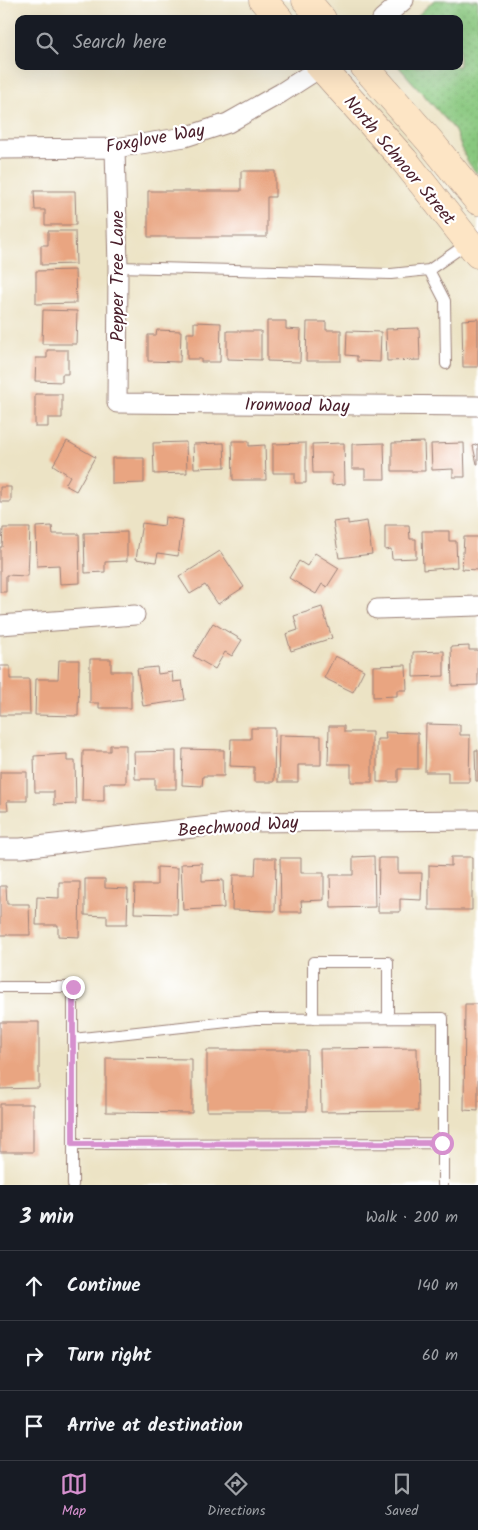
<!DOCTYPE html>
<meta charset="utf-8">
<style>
:root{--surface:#171b24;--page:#242831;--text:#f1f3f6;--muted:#9ea1a6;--line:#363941;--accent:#d690ce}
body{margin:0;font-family:Kalam,sans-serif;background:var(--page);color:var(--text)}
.stop{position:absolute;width:15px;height:15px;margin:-11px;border:4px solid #d690ce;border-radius:50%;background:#fff}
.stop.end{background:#d690ce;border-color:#fff;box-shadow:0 1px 5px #0008}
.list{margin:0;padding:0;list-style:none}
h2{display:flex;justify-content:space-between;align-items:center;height:65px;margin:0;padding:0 20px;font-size:21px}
h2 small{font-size:16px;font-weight:400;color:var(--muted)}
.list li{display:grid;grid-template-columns:32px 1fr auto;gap:15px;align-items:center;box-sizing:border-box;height:70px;padding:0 20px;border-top:1px solid var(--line)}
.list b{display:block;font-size:19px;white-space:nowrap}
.list em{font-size:16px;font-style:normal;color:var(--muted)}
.icon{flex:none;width:28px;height:28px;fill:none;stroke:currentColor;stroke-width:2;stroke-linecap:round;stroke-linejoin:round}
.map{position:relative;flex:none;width:478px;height:1185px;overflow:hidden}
.search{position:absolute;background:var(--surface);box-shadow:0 5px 20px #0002;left:15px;right:15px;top:15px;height:55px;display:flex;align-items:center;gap:12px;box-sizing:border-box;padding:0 18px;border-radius:10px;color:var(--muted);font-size:19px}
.sheet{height:275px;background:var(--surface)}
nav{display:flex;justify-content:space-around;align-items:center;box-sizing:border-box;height:70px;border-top:1px solid var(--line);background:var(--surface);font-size:14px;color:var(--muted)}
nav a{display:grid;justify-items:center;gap:2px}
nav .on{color:var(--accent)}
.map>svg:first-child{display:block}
</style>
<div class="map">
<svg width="478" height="1185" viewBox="0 0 478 1185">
<defs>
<pattern id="grass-dots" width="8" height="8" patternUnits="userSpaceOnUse" patternTransform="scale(1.25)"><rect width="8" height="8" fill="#88c77e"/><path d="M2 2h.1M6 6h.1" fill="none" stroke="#77aa6d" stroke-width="1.8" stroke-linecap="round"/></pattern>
</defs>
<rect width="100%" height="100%" fill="#fff"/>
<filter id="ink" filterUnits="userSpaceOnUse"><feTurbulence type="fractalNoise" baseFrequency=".02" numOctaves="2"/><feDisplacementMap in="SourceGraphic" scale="10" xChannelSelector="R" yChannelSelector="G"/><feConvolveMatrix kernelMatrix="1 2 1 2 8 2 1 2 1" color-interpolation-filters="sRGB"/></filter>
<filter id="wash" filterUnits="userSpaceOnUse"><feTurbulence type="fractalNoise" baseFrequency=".0096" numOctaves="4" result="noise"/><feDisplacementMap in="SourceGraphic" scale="20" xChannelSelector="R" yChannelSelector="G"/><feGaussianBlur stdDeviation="1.12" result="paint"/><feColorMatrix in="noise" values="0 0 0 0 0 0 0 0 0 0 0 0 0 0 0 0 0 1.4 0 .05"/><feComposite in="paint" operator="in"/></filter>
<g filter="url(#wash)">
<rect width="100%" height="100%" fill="#ece3c5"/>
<path fill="url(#grass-dots)" stroke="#697354" d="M434,0H478V175L467,161L454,129L398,66H459V19H414Z"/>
<g id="blocks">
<path fill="#e9a581" d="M241,171H275V197H267V237H148V191H241Z
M34,191H75L76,225H45V210H35Z
M48,231H75L76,264L41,265V245H48Z
M75,270L76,303L36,304V271Z
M43,310L77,311L76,344H42Z
M478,319V367H463L462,320Z
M267,321H286V329L301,330L300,362L267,361Z
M194,322L221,323L220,362H201V359H187V333H194Z
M307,322H326V330H341V361H306Z
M419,328L420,360L387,361L386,329Z
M157,330L181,331L180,362L148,361V335H156Z
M227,331H261V360L227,359Z
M347,331L381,332L380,362L357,361V356L346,355Z
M47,350H68V374H62V382L35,381L36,358H47Z
M35,394H62V418H48V427H35Z
M67,441L95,457L76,491L65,485L70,476L53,465Z
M232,441H249V446L265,445L266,480H233Z
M186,442L187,473L154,474L153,443Z
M424,442L425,471H392V443Z
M224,443L225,467L194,468L193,444Z
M306,443V483H295V473H273V444Z
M344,443L345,484L332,485V473H313L312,444Z
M384,443L385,479H365V469H352V444Z
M464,443L465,477H453V469L432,470L431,444Z
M478,444V464H477L473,446Z
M112,458H144V483L112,484Z
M0,487H11V502H0Z
M165,517L183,520L178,556L158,553L156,562L136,559L142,523L164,526Z
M348,520V524L367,521L372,554L339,558L333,522Z
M385,525H409L410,539H416V558L392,559L391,549L385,550Z
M52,526L53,534H79L80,583L60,584L59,565L37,566L36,527Z
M3,528H30L28,576L6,575V592H0V547H2Z
M422,531H449V541H456L457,567L423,570Z
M127,532V561L105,562V572L85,573L84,533Z
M464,537H478V570L462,569Z
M220,551L244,587L218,604L205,585L190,594L179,577Z
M315,553L339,568L327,587L322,584L316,594L289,578L299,561L307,566Z
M322,607L332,638L291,651L286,634L298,630L294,616Z
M213,623L242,640L232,656L225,652L215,669L193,656Z
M469,646V650H478V685L452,686L451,647Z
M444,651V676L413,677V652Z
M335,656L364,670L353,692L324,678Z
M90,659H111V671H131V708H99V703H90Z
M59,660H79L78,716L35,715L36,679H58Z
M406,665L407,690H397V696L373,697V666Z
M0,666H10V679H29L30,715H0Z
M157,667L158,674L172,672L173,682L182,681L185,700L143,706L137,669Z
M426,724L460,725V735H470L469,782H448V772H425Z
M329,726H344V732H372V782H351V764H328Z
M251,728H275L274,782H254V767L230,766L231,739H251Z
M385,732L418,733V769H398V782H377V739H386Z
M279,735L321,736V765H298V782H278Z
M110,745H126V783H104V801H82L83,751H110Z
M183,749L224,750V776H203L202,786L182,785Z
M475,750H478V781H476Z
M176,751V789H155V779H135L134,752Z
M67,754V761H75L76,804L54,805V792H35L34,756Z
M0,772H27V801H7L8,810H0Z
M374,856L375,907L331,908L330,875H353V857Z
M451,857H472V910H429V865L451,866Z
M256,858H276L275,911L232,910L233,875H255Z
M280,858H301V873H324V900L301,901L302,912H281Z
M379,858H398V873H422L421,900L400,899V912H378Z
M202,863V881L223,880L224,908L183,910L181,864Z
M157,867L178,868L177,914L134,913L135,885H157Z
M85,879H105V888L128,889L127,924H107V916L85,915Z
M59,882H80L79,937L58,936V925H36L37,897L59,898Z
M0,886H6L7,904H29L30,935H0Z
M465,1004H478V1111L464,1110Z
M0,1022H39V1088L0,1089Z
M417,1048L418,1111L321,1112L320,1049Z
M207,1050H307V1111H207Z
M106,1058L192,1059V1113L106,1112Z
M0,1104H33V1152H0Z"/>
</g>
</g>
<g filter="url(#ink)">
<use href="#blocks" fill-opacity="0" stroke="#9b8178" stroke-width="1"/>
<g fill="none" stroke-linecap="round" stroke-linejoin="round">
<g stroke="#9b8178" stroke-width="12">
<path id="lane" d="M118,267L391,274L429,270L468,243
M429,270L445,301L446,364
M0,987H73V1185
M313,1019V962H388V1018
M73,1039L255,1019L443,1018V1185
M73,1144L442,1143"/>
</g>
<g stroke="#9b8178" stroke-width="21">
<path id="street" d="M382,19L404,0
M115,148L118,267L117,403L478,406
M0,149L115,148L185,137L228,123L281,93L323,66
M377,609L478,606
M0,625L135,615
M0,848H21L244,822L478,820"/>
</g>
<g stroke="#9b8178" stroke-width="29">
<path id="secondary" d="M263,0L279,19
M306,0L322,19
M320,66L404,160L478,254
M364,66L429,140L478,201"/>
</g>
<use href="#lane" stroke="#fff" stroke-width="10"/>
<use href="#street" stroke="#fff" stroke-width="19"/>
<use href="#secondary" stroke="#fde5c5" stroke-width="28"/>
</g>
</g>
<g fill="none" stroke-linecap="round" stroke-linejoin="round" filter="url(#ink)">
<path stroke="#d690ce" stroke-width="6" d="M73,987V1144L442,1143"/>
</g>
<g text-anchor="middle" stroke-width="4.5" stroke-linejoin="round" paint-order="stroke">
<g font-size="18" fill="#4a1f2b" stroke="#fff">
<text transform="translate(155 138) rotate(-10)" y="6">Foxglove Way</text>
<text transform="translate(400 160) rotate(50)" y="6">North Schnoor Street</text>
<text transform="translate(117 276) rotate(-90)" y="6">Pepper Tree Lane</text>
<text transform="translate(297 405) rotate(1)" y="6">Ironwood Way</text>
<text transform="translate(238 826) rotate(-4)" y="6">Beechwood Way</text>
</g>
</g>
</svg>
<div class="stop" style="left:442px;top:1143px"></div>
<div class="stop end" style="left:73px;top:987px"></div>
<div class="search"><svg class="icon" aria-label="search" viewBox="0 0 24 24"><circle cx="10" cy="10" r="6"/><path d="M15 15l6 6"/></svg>Search here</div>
</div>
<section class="sheet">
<h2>3 min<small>Walk · 200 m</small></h2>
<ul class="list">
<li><svg class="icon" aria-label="ahead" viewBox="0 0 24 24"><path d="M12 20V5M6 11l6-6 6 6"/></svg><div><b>Continue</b></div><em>140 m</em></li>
<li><svg class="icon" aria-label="right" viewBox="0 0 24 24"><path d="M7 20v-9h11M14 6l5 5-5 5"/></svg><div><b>Turn right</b></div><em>60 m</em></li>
<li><svg class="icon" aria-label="arrive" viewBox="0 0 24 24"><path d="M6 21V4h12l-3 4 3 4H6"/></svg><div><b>Arrive at destination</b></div></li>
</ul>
</section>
<nav>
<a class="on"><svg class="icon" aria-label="map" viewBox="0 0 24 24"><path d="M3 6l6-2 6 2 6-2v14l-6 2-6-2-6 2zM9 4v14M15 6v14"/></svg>Map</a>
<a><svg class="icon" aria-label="directions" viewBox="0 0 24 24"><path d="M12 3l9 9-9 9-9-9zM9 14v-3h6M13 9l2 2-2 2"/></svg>Directions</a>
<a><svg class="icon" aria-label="saved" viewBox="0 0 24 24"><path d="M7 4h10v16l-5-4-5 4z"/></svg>Saved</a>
</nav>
